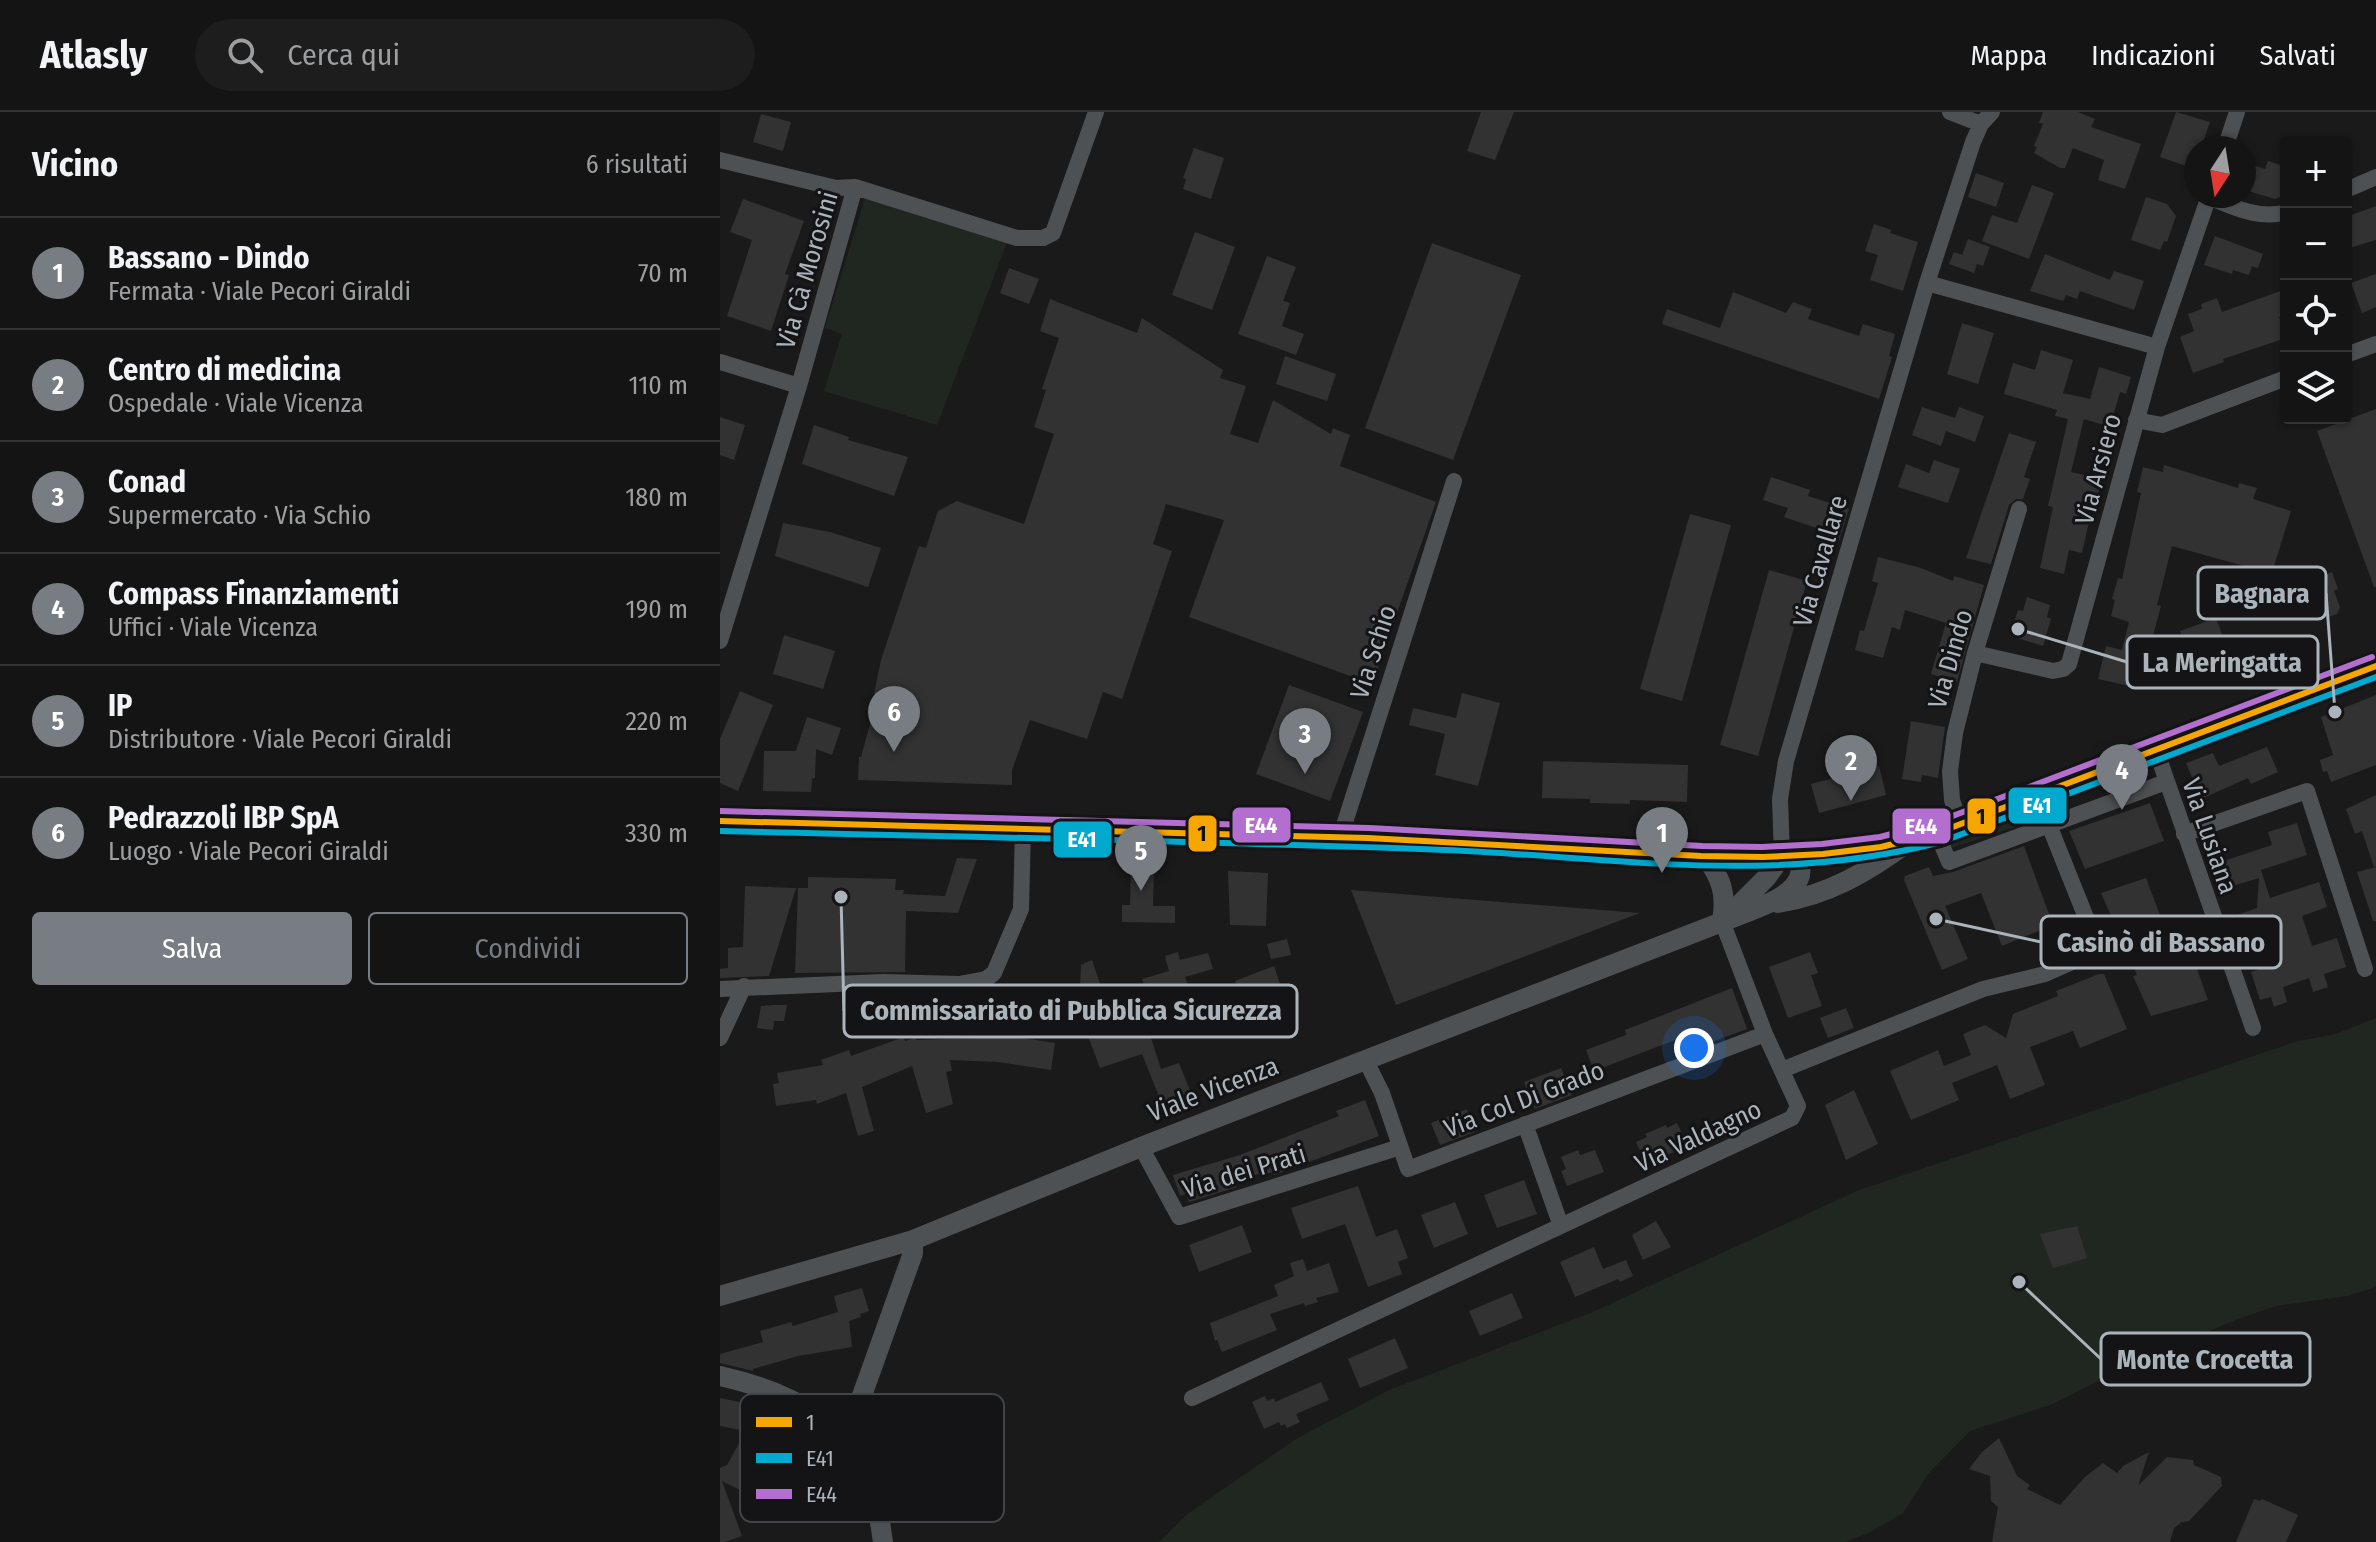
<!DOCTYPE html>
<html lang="it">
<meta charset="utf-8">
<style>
:root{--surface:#141414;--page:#1d1d1d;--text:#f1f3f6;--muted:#9d9ea0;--line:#333334;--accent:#787d83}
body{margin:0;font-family:"Fira Sans Condensed",sans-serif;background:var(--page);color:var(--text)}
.controls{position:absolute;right:24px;top:24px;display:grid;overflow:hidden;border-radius:8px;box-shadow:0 2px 6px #0004}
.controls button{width:72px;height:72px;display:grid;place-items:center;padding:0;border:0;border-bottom:2px solid var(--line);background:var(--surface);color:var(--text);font:40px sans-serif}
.compass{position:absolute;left:1464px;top:24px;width:72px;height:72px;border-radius:50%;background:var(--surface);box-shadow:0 2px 6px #0004;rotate:192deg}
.you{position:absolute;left:974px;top:936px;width:28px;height:28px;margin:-20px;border:6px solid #fff;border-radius:50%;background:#1a73e8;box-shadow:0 0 0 12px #1a73e833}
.badge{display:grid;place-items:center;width:52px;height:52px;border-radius:50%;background:var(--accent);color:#fff;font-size:26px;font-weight:700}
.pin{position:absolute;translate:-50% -66px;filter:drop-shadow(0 2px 4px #0008)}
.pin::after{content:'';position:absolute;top:42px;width:28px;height:24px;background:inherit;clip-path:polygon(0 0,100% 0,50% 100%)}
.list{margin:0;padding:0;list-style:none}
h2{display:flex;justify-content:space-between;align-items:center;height:104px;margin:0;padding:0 32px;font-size:34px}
h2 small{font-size:26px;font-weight:400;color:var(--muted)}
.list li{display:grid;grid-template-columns:52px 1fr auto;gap:24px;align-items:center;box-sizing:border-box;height:112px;padding:0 32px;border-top:2px solid var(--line)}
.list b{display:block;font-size:30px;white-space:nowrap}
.list p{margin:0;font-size:26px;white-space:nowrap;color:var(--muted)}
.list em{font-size:26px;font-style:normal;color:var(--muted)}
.actions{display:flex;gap:16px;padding:24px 32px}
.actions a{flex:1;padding:18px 0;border:2px solid var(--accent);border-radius:8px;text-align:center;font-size:28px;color:var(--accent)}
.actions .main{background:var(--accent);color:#fff}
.icon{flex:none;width:44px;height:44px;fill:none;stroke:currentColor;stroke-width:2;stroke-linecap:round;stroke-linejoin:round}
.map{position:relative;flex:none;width:1656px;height:1430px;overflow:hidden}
header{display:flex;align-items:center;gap:48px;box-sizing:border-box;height:112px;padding:0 40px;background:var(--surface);border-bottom:2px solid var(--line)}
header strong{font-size:38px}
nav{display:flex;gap:44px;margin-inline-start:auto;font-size:28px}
.search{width:560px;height:72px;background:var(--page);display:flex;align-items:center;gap:20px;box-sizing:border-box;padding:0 28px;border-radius:44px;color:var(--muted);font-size:30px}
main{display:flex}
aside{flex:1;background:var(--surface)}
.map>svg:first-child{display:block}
</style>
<header>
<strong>Atlasly</strong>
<div class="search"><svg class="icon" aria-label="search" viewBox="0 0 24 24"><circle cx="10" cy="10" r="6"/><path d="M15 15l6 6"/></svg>Cerca qui</div>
<nav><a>Mappa</a><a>Indicazioni</a><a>Salvati</a></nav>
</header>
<main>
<aside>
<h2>Vicino<small>6 risultati</small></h2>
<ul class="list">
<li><span class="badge">1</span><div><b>Bassano - Dindo</b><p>Fermata · Viale Pecori Giraldi</p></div><em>70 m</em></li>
<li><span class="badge">2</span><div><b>Centro di medicina</b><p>Ospedale · Viale Vicenza</p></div><em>110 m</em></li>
<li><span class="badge">3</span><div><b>Conad</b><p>Supermercato · Via Schio</p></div><em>180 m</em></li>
<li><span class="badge">4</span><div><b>Compass Finanziamenti</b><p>Uffici · Viale Vicenza</p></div><em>190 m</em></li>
<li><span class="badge">5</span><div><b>IP</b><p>Distributore · Viale Pecori Giraldi</p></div><em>220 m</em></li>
<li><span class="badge">6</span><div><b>Pedrazzoli IBP SpA</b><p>Luogo · Viale Pecori Giraldi</p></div><em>330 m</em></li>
</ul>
<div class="actions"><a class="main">Salva</a><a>Condividi</a></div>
</aside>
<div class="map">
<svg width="1656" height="1430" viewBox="0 0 1656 1430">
<rect width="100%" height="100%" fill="#1a1a1a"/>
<path fill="#202720" d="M145,86L288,128L217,313L104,279L122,222L105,216Z
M1314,702L1318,713L1307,716L1303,712L1229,737L1228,731Z
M1656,906V1175L1627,1184L1555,1194L1515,1208L1402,1257L1333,1292L1250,1319L1208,1362L1183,1401L1147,1422L1124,1430H439L466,1403L576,1327L667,1279L875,1199L1137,1079L1578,929L1616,922Z"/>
<path fill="#323232" d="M761,0H794L775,48L747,39Z
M1323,0H1358L1375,7L1371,15L1421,32L1405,77L1378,68L1384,48L1353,36L1345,56H1340L1314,41L1317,35L1314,34L1323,12L1319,11Z
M1456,0L1490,10L1481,36H1476V52L1468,49L1466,54L1440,45Z
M41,2L71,10L63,39L33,30Z
M474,36L504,46L491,87L463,77L466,67L463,66Z
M1548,49L1563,54L1566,62V83L1555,87L1525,78L1533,53L1545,57Z
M1256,61L1284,71L1276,95L1248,85Z
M1312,73L1334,81L1309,147L1262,129L1272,103L1297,111Z
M1426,85L1447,92L1456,104L1447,130L1444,129L1440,138L1411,128Z
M23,87L84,109L65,162L69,163L51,219L7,204L32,128L10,120Z
M1656,94V128L1626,137V105Z
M1154,112L1171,118L1170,121L1198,130L1183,179L1150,168L1158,143L1145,139Z
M475,120L515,135L492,198L452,183Z
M1495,124L1543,142L1538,156L1532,154L1529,163L1513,158L1512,162L1484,153Z
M1248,127L1270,135L1263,154L1257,152L1254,161L1229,152L1234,140L1242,143Z
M712,131L801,163L733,348L645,316Z
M1325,142L1390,168L1394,159L1424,169L1414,198L1360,179L1357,187L1346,183L1343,189L1310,179Z
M547,144L576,155L563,189L570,191L562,214L584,222L576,243L518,222Z
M289,156L319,167L309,192L280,181Z
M1656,162V195L1642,201L1631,171Z
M1566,177V204L1559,205L1566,226L1503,247L1504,250L1473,261L1460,225L1474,219L1468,202L1482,197L1481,192L1497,186L1502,200Z
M1013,180L1066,201L1073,190L1092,197L1088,207L1139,224L1143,212L1175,222L1169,244L1172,245L1159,287L942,212L947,197L1000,216Z
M330,187L417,221L422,206L503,258L500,266L526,274L510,322L538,331L553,288L611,322L613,316L630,323L620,354L716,390L652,572L469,505L504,408L446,392L433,432L452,439L402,587L383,580L367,627L310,608L292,658V673L138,668L139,645H141L158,583L154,582L161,548L199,434L206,436L218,399L237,389L304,412L334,322L314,315L326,278L322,277L339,226L320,219Z
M1242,211L1274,221L1258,272L1227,262Z
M1321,238L1353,248L1343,281L1370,287L1379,255L1411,265L1406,282L1400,280L1390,315L1364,307L1351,360L1382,367L1377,388H1374L1362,441L1349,438L1344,462L1320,456L1333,395L1328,394L1348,307L1335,304L1337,298L1284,282L1293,251L1315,258Z
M565,244L616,262L607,289L556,272Z
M1202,295L1235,306L1239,295L1264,304L1255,330L1226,319L1221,334L1192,323Z
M1656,297V475H1654L1597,319Z
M0,305L25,313L14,348L0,343Z
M94,313L129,325L128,328L188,345L174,384L82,352Z
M1289,321L1316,330L1304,365L1310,367L1303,387H1296L1289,393L1271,452L1246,446Z
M1214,348L1240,357L1228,391L1178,375L1186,352L1209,361Z
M1444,353L1518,376L1519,371L1537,376L1533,387L1571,399L1540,500L1526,497L1535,457L1452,434L1437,493L1441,494L1426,550L1429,551L1423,575H1414L1378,567L1386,534L1402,538L1409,510L1391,504L1395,488L1392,487L1398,466L1402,467L1421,381L1417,380L1423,355L1443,360Z
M1051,365L1090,378L1088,384L1129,397L1119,429L1107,425L1108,420L1064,405L1068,396L1043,388Z
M970,402L1011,413L962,589L920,577Z
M63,411L110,420L161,436L148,475L55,444Z
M1158,445L1201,456L1233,469L1234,464L1264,473L1237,570L1211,562L1226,511L1185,498L1180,518L1172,515L1163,546L1135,538L1140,518L1144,519L1158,471L1152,469Z
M1049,458L1087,469L1038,644L1000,633Z
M1612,460L1618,477L1614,479L1620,495L1617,502L1608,505L1604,502L1589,507L1586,498L1573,495L1566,478Z
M1307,485L1330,493L1327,505L1331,507L1323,534L1297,526L1301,515L1293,513L1298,498L1303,499Z
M1496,506L1504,528L1494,531L1495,536L1480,541L1479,537L1468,541L1460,519Z
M64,523L115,539L103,577L53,562Z
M569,573L643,600L610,689L536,662Z
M20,579L53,593L18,679L0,671V627Z
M742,581L780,591L758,674L715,663L725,622L689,613L693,596L736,606Z
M1656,583V653L1611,670L1607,659L1603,660L1600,648L1613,643L1601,605Z
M87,605L121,616L112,643L96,637L95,666L92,667L91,680L43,679L44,639H76Z
M1191,609L1225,615L1218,666L1202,663L1201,670L1182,667Z
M1547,635L1558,660L1531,672L1528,666L1481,687L1466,651L1493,641L1499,654Z
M823,649L968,653L967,690L910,688V692L870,691V687L822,686Z
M1159,654L1166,683L1099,701L1091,672Z
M1656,683V754L1654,755L1642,719L1635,722L1626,697Z
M1430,691L1444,729L1365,757L1349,719Z
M1577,711L1587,743L1541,758L1550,786L1599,770L1607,795L1582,804L1592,834L1617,826L1626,855L1604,862L1608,875L1593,880L1589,866L1563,875L1567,890L1554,895L1551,885L1540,888L1531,860L1552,853L1537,825L1521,831L1512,805L1537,796L1539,766L1506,776L1498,751L1552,733L1548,720Z
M1304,734L1333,813L1282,834L1261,781L1225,794L1248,847L1222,858L1184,768L1185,764L1209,755L1213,764L1233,760Z
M237,746L257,747L238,801L186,799L185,860L75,861L78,776H88V765L176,767L175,778H184L183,782L225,784Z
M411,751H434L433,794H455V811L402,810V793H410Z
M1656,755V809H1653L1637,760Z
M508,759L548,761L546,814L510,813Z
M1426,766L1458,851L1473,846L1488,888L1431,904L1413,864L1417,863L1381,781Z
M25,774L76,776L49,864L0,866V857L8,856V836L23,835Z
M631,778L920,801L676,893Z
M567,827L571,843L551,847L547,832Z
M458,840L460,848L488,841L493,857L465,865L480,909L431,926L441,957L459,951L471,981L442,992L422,942L380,956L360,903L366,904L367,898L353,893L349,880L360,876L361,853L372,848L392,908L432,894L422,867L449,859L445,844Z
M1090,840L1098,861L1091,863L1102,894L1068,906L1049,855Z
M554,854L563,881L523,892L515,869Z
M1379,862H1384L1407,917L1360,936L1353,919L1310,935L1325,973L1290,987L1277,953L1232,971L1239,988L1191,1008L1170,959L1218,938L1224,954L1251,943L1243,922L1265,913L1286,926L1293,902L1338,884L1336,879Z
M1012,876L1027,917L968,939L963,925L874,959L866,938L906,923L905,918Z
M262,889L294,893L289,924L335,931L331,958L278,950L230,948L232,959L226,960L233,992L206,1001L192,954L142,975L154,1019L138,1024L126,981L97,992L96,988L56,994L53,972L59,971L57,961L103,953L101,948L129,938L131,944L184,925L185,929L196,926V928L256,926Z
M53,893H67L64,909H54L53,918L37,916L41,894Z
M1126,896L1134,916L1108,926L1100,906Z
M841,956L852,983L815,997L804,970Z
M1134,978L1158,1032L1126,1048L1105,993Z
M645,988L659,1024L554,1063L553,1060L544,1063L543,1060L515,1071L517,1075L469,1090L466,1082L460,1084L453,1063L520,1043L619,1004L616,999Z
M747,997L755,1020L720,1033L711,1011Z
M957,1011L968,1034L926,1052L916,1030L927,1025L925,1022L946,1013L947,1016Z
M858,1038L860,1043L875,1038L884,1060L847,1074L841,1059L846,1057L841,1045Z
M804,1068L817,1102L777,1116L764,1083Z
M638,1074L656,1125L677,1117L688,1146L678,1150L682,1162L648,1175L625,1112L582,1127L571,1096Z
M735,1090L748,1122L714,1136L701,1103Z
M936,1109L951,1135L923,1148L912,1123Z
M522,1113L532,1140L479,1160L469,1133Z
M1357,1114L1367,1146L1333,1156L1320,1122Z
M874,1135L883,1157L906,1148L913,1164L900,1170L898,1167L855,1185L840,1150Z
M583,1147L587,1159L609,1151L619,1180L596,1186L598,1190L585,1194L584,1191L550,1202L557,1218L502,1240L497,1228L495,1229L490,1211L558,1184L554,1173L574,1164L570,1151Z
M142,1176L149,1199L140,1202L141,1205L129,1209L132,1235L78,1244L33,1257V1259L0,1251V1242L43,1230L40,1219L71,1210L73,1214L118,1200L114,1184Z
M792,1181L803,1206L760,1224L749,1199Z
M675,1226L688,1256L640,1276L628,1247Z
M601,1270L609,1288L576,1302L580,1310L567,1316L565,1312L561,1314L559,1310L544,1317L532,1290L545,1284L547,1289L554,1286L555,1290Z
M0,1286L39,1294L67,1310L28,1382L2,1369L22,1424L5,1430H0V1356L7,1353L26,1319L0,1314Z
M1279,1326L1297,1364L1310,1373L1307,1377L1340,1393L1365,1365L1383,1351L1397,1361L1403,1354L1429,1340L1418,1374L1447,1345L1473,1348L1474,1353L1501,1365L1502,1374L1469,1409L1462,1410L1454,1416L1450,1430H1272L1278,1395L1271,1389L1270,1364L1249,1357L1262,1340Z
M1534,1387L1540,1389L1542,1387L1578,1403L1566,1430H1516Z"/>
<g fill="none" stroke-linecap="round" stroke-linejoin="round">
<path stroke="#4e5153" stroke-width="16" d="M1230,0L1261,12
M1505,36L1517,0
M0,48L116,76L135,75
M1626,78L1656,65
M1489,85C1512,95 1541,108 1566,100
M1207,171L1437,235
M1626,243L1656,232
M0,250L79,274
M1416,308L1442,313L1566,266
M0,529L79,274L135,75L297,126H323L333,121L376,0
M1255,541L1333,559L1343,557L1349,552L1437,235L1489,84
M1436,638L1533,916
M1240,712L1232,688L1230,659L1235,621L1255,541L1299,397
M1217,721L1229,750L1446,670
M1464,722L1587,679L1645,857
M620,726L734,369
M1062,744L1060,687L1066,649L1207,171L1253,30L1261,12L1272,0
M0,877L163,870L239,872L266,867L274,861L301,797L303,717
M0,926L24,874
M646,949L662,981L688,1057L1045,922
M1062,958L1263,877L1325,862L1366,844L1372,833L1371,818L1317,683
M805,1012L841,1114
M421,1035L459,1105L680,1035
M472,1286L1072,1006L1078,994L1045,922L1002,809"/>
<path stroke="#4e5153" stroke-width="20" d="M985,743C1001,767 1007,780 1002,809
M1058,791C1108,783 1148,760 1188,730
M1008,804L1046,766L1062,744
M0,1184L193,1128L421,1035L1020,803C1039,795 1074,785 1080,763C1081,757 1080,749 1080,743
M0,1264C54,1276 107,1299 140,1344
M163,1430C160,1411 158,1392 152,1373C143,1342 137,1327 139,1292L193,1141V1128"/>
<path stroke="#4d4f51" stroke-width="22" d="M0,709C247,716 494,719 741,729C891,735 1073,766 1217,721L1656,554"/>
<g stroke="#141416" stroke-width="12">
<path id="bus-1" d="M0,709L648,726L981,744L1043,745L1103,742L1161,735L1217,721L1656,554"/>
</g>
<g stroke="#141416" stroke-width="12">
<path id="bus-2" d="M0,719C242,725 484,729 725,738C895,745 1052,774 1221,730L1656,565"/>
</g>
<g stroke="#141416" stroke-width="12">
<path id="bus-3" d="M0,699L649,716L982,734L1042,735L1102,732L1160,725L1214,711L1652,545"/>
</g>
<use href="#bus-1" stroke="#f7a600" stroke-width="6"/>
<use href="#bus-2" stroke="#00a9ce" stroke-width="6"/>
<use href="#bus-3" stroke="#b36fd0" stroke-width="6"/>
</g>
<g text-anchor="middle" stroke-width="6" stroke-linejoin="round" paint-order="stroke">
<g font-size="26" fill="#abb3bb" stroke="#141416">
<text transform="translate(87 158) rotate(-74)" y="9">Via Cà Morosini</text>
<text transform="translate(1378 357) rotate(-75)" y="9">Via Arsiero</text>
<text transform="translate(1100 449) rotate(-74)" y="9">Via Cavallare</text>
<text transform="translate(653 540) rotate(-72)" y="9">Via Schio</text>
<text transform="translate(1230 547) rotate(-74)" y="9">Via Dindo</text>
<text transform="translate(1490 724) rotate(71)" y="9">Via Lusiana</text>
<text transform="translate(493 977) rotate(-21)" y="9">Viale Vicenza</text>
<text transform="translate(804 987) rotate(-21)" y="9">Via Col Di Grado</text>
<text transform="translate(978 1024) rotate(-25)" y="9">Via Valdagno</text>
<text transform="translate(524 1059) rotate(-17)" y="9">Via dei Prati</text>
</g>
</g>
<rect x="20" y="1282" width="264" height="128" rx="12" fill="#141416" stroke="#414448" stroke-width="2"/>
<rect x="36" y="1305" width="36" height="10" fill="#f7a600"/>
<rect x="36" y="1341" width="36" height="10" fill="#00a9ce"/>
<rect x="36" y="1377" width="36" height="10" fill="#b36fd0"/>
<g font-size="22" fill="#abb3bb">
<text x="86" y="1318">1</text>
<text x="86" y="1354">E41</text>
<text x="86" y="1390">E44</text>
</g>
<path fill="none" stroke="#abb3bb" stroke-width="3" d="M1615 600L1606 481M1298 517L1407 550M1216 807L1321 830M121 785L124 899M1299 1170L1381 1247"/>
<g fill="#abb3bb" stroke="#141416" stroke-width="3">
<circle cx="1615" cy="600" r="8"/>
<circle cx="1298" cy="517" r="8"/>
<circle cx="1216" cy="807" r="8"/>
<circle cx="121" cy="785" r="8"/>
<circle cx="1299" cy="1170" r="8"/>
</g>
<g fill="#141416" stroke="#abb3bb" stroke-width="3">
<rect x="1478" y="455" width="128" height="52" rx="8"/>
<rect x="1407" y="524" width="191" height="52" rx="8"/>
<rect x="1321" y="804" width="240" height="52" rx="8"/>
<rect x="124" y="873" width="453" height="52" rx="8"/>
<rect x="1381" y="1221" width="209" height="52" rx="8"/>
</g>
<g font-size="28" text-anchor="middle" font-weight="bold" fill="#abb3bb">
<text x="1542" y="491">Bagnara</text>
<text x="1502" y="560">La Meringatta</text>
<text x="1441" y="840">Casinò di Bassano</text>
<text x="351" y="908">Commissariato di Pubblica Sicurezza</text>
<text x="1485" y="1257">Monte Crocetta</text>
</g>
<g stroke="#141416" stroke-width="3">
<rect x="1287" y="674" width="61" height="39" rx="8" fill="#00a9ce"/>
<rect x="1246" y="685" width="31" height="38" rx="8" fill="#f7a600"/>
<rect x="511" y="694" width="61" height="38" rx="8" fill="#b36fd0"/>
<rect x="1171" y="695" width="61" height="38" rx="8" fill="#b36fd0"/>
<rect x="467" y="702" width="31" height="39" rx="8" fill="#f7a600"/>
<rect x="332" y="708" width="61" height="39" rx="8" fill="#00a9ce"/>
</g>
<g font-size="22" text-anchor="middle" font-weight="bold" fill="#fff">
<text x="1317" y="701">E41</text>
<text x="541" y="721">E44</text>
<text x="1201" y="722">E44</text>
<text x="362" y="735">E41</text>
</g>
<g font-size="22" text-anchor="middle" font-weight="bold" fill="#111">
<text x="1261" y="712">1</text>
<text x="482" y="729">1</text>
</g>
</svg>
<div class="controls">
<button>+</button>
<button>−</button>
<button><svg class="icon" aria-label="locate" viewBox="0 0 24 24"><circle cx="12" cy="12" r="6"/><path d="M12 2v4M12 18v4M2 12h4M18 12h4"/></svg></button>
<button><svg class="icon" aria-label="layers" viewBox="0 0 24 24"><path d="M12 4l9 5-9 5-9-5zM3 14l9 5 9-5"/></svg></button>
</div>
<svg class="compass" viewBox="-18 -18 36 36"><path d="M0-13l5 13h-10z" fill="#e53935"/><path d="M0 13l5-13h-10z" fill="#9d9ea0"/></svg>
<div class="you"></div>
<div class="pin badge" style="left:942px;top:761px">1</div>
<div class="pin badge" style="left:1131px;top:689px">2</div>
<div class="pin badge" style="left:585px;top:662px">3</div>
<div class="pin badge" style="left:1402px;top:698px">4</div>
<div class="pin badge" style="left:421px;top:779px">5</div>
<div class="pin badge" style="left:174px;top:640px">6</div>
</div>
</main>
